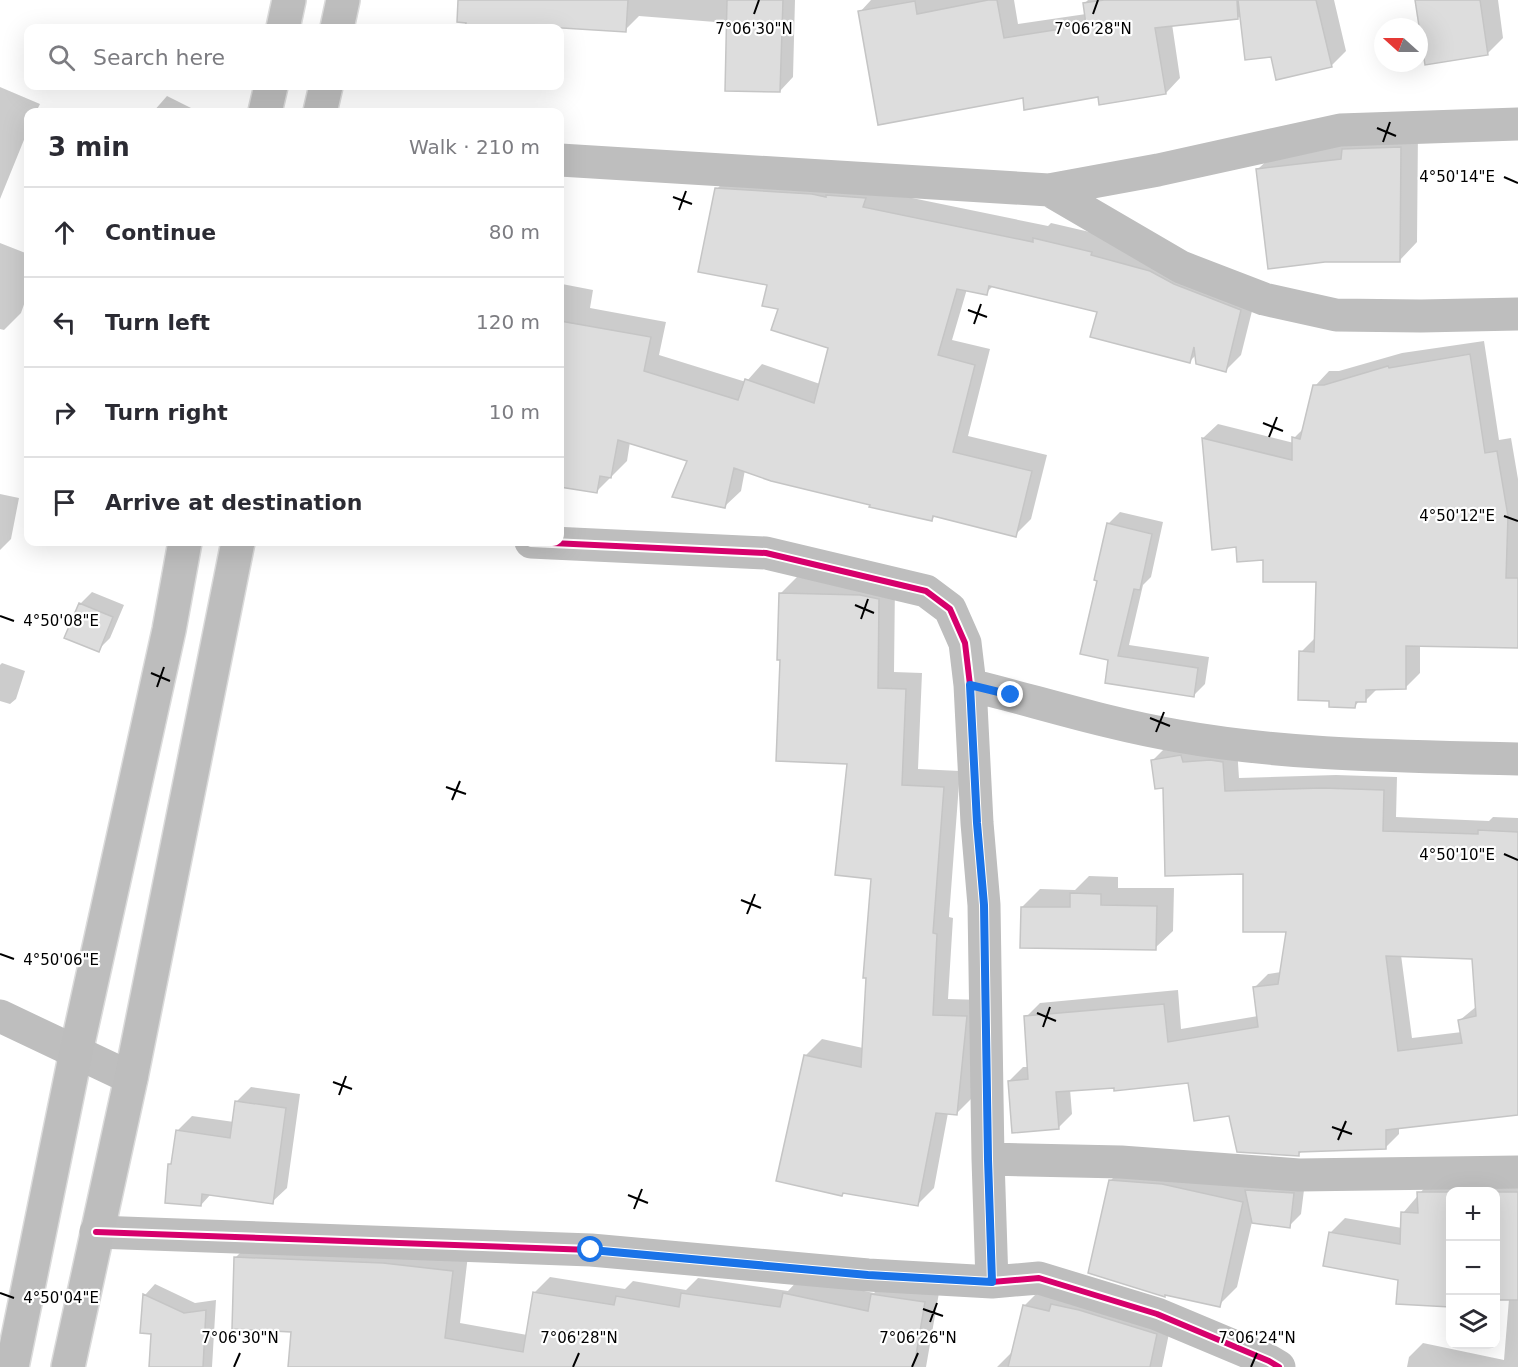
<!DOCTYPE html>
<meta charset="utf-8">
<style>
:root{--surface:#fff;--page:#f7f7f7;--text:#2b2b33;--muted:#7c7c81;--line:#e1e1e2}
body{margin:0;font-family:"DejaVu Sans",sans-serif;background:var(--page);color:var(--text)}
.controls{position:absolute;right:18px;bottom:18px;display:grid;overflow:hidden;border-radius:12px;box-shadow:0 6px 24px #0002}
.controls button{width:54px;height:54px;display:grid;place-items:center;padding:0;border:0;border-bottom:2px solid var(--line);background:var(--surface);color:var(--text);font:30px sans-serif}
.compass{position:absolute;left:1374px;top:18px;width:54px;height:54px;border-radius:50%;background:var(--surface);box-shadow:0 6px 24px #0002;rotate:291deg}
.stop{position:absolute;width:18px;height:18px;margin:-14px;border:4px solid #1a73e8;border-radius:50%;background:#fff}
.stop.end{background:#1a73e8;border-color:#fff;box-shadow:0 2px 6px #0008}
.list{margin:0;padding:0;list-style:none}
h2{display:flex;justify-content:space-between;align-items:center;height:78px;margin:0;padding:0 24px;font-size:26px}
h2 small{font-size:20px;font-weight:400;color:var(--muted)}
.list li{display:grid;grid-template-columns:39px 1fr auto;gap:18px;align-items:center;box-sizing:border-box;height:90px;padding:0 24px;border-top:2px solid var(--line)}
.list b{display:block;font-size:22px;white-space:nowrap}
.list em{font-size:20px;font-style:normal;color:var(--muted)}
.icon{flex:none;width:33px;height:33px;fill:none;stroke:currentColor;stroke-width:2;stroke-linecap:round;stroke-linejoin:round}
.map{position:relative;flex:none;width:1518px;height:1367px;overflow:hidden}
.search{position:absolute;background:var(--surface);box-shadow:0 6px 24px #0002;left:24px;top:24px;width:540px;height:66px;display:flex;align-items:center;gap:15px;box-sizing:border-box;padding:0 21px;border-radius:12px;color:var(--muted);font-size:22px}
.panel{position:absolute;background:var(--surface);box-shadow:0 6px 24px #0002;left:24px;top:108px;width:540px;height:438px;border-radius:12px}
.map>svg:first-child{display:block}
</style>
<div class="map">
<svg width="1518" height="1367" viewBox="0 0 1518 1367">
<rect width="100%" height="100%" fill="#fff"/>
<path fill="#0003" fill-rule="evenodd" d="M468,0H795L793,77L780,91L728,23L639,16L625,30L542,25L538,28H467Z
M871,0H1014L1018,24L1086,14L1084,4L1088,0H1334L1346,51L1331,66L1272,56L1242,17L1172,24L1180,78L1166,93L1024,97L860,12Z
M1417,0H1498L1503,38L1487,54Z
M0,87L40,104L36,112H28V130L0,199Z
M167,96L199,112H153Z
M1418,130L1417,242L1400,260L1324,261L1258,169L1276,152Z
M732,173L878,191L1048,226L1051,223L1107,236L1256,295L1241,355L1225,371L1196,355L1190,361L1099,310L994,285L986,293L967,289L952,340L990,349L968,436L1047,455L1031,519L1015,535L936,515L932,519L745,470L741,491L725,506L690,460L630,442L627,461L597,491L560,485V287L562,284L593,290L590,308L666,322L659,355L746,382L762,364L820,384L829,347L780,308L717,189Z
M0,243L28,254V293L21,313L4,330L0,329Z
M1484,341L1499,440L1511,438L1518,479V646L1420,645V673L1406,687L1378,688L1365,701L1360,700L1355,706L1330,699L1301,652L1316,637L1318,580L1238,546L1213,548L1203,438L1218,424L1294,443V438L1305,427L1315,386L1329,371H1339L1402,353Z
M0,494L19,498L11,539L0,550Z
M1120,512L1163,522L1151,577L1143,585L1129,645L1209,657L1205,684L1194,695L1110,659L1108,524Z
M797,577L895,583L894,672L922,673L918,769L960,771L949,917L953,918L948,999L983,1000L973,1097L956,1114L948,1113L934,1188L917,1205L805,1056L822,1039L863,1048L873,877L849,762L782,659L780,594Z
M92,592L124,605L110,638L98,650L80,604Z
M2,663L25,671L16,699L10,704L0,701V665Z
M1167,746L1237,748L1239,778L1336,775L1397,777L1396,817L1489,821L1493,817L1518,818V1114L1399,1127V1134L1385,1148L1302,1151L1298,1155L1230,1114L1190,1082L1070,1089L1072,1114L1058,1128L1009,1081L1023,1067H1029L1026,1017L1040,1003L1178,990L1181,1029L1258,1016L1254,988L1268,974L1281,972L1288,931L1244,872L1164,787L1153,760ZM1401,955L1474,957L1477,1006L1460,1020L1462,1032L1412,1038Z
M1089,876L1118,877V888H1174L1173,931L1155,948L1022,907L1040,889L1075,890Z
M251,1087L300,1094L287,1188L272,1202L211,1194L201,1205L170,1164L173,1161L178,1130L192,1116L234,1122L236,1102Z
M1128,1163L1305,1182L1301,1214L1289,1226L1252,1222L1237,1287L1219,1305L1110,1181Z
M1433,1178H1518V1367H1407L1409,1357L1423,1343L1504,1360L1509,1299H1496V1192H1450V1305L1398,1302L1399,1278L1325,1265L1331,1232L1345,1218L1402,1228L1403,1213Z
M251,1242L468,1255L460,1323L527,1335L534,1293L550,1277L625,1289L633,1281L686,1290L698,1278L788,1291L800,1278L874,1293L888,1279L940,1287L926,1367H290L292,1331L235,1258Z
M155,1284L195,1303L216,1300L212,1367H151L153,1333L145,1295Z
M1040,1290L1172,1319L1162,1367H997L1012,1352L1024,1306Z"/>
<path fill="#ddd" stroke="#c5c5c5" stroke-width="1.5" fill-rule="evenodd" d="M458,0H628L626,32L530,26V28H465L466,23L457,22Z
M727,0H783L780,92L725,91Z
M988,0H997L1004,38L1086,25L1083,3L1104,0H1237L1238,19L1155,28L1166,94L1099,105L1098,97L1024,110L1023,98L878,125L858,11L915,1L917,14Z
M1238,0H1316L1332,67L1276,80L1271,57L1245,60Z
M1415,0H1480L1488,55L1425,65Z
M1401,147L1400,262H1325L1268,269L1256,169L1341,159L1342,149Z
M715,188L812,194L826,197V195L866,198L863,207L1033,242V238L1092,252L1091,255L1150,271L1174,284L1241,310L1226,372L1196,364L1194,347L1190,363L1090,337L1097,312L989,286L987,295L957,289L938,355L975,365L953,452L1032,471L1016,537L933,516L932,521L869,507L870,505L771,481L734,468L725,508L672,497L687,461L618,440L611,478L600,476L597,493L560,487V321L651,337L644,371L738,400L745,379L814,403L828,348L771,330L778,309L762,306L767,285L698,272Z
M1470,354L1485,453L1497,451L1508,516L1506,578H1518V648L1406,646V689L1366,690V702H1356L1355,708L1329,707V701L1298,700L1299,651L1314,652L1316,582H1263V560L1237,562L1236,547L1212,550L1202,438L1292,460V437L1300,439L1313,385H1324L1388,366L1389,368Z
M1107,523L1152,534L1140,590L1134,589L1118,656L1198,668L1194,697L1105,683L1108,660L1080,654L1097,581L1094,580Z
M779,593L860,595L879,599L878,688L906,689L902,785L944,787L933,933L937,934L933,1015L967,1016L957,1115L936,1113L918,1206L843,1193L842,1196L776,1181L804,1055L861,1067L866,978H863L871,879L835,875L847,764L776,761L780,660H777Z
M79,603L113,617L99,652L64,638Z
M1181,755L1183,762L1210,760L1223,762L1225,791L1322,788L1384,790L1383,831L1478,834V830L1518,832V1115L1386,1130V1149L1299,1152V1156L1237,1152L1229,1116L1194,1121L1188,1083L1114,1091V1088L1056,1092L1059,1129L1012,1133L1008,1081L1028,1079L1024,1016L1164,1004L1168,1042L1258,1027L1253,987L1278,984L1286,932H1243V874L1165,876L1163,788L1155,789L1151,760ZM1386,956L1472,959L1476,1016L1458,1020L1462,1043L1398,1051Z
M1070,893L1101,894V905L1157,906L1156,950L1020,948L1021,907H1070Z
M235,1101L286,1108L273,1204L202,1194L201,1206L165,1203L168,1164H171L176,1130L230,1138Z
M1109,1180L1162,1184L1243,1202L1220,1307L1165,1295V1297L1088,1273Z
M1245,1190L1294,1193L1290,1228L1252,1223Z
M1417,1192H1450V1307L1396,1304L1398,1280L1323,1266L1329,1232L1400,1244L1401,1212L1418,1213Z
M1496,1192H1518V1300H1496Z
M234,1257L383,1263L453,1271L445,1338L523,1352L533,1292L614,1305L616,1296L679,1307L681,1293L780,1307L783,1293L868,1311L871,1294L925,1302L914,1367H288L291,1332L232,1329Z
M143,1294L184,1313L206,1310L203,1367H149L151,1334L140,1333Z
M1051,1304L1079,1310L1157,1334L1150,1367H1008L1023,1305L1049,1311Z"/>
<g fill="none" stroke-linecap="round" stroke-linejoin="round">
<g stroke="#dbdbdb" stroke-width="36">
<path id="primary" d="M283,28L289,0
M337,28L343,0
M265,112L271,86
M320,112L326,86
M12,1367L76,1052L169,630L185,542
M68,1367L131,1078L238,542"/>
</g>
<path stroke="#bebebe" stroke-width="33" d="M560,160L1049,190L1158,170L1340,130L1518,124
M1049,190L1181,267L1264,299L1336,315L1421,316L1518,314
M531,542L766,553L926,591L950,609L965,643L970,685L977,823L984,905L988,1159L992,1282
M970,685C1039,702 1107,724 1178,736C1290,756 1405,756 1518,759
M0,1016L131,1078
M988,1159L1121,1162L1299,1175L1518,1172
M96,1232L591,1250L868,1275L992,1282L1039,1278L1157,1314L1269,1361L1279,1367"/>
<use href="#primary" stroke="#bdbdbd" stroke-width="33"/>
<g stroke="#fff" stroke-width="10">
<path id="cycleway" d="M531,542L766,553L926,591L950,609L965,643L970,685L977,823L984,905L988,1159L992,1282
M96,1232L591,1250L868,1275L992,1282L1039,1278L1157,1314L1269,1361L1279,1367"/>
</g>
<use href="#cycleway" stroke="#d6006c" stroke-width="6"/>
</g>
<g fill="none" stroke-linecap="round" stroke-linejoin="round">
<path stroke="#1a73e8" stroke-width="8" d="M591,1250L868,1275L992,1282L988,1159L984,905L977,823L970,685L1011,695"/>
</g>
<path fill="none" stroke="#000" stroke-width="2" d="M754,14L759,0M1093,14L1098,0M1377,128L1396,136M1383,142L1390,122M1504,177L1518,183M673,197L692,204M679,210L686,191M968,310L987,317M974,324L981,304M1263,423L1283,431M1269,437L1277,417M1504,516L1518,521M855,605L874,613M0,616L14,621M861,619L868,599M151,673L170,681M157,687L164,667M1150,718L1170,726M1156,732L1164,712M446,787L466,794M452,800L460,781M1504,854L1518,860M741,900L761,908M747,914L755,894M0,954L14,959M1037,1013L1056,1021M1043,1027L1050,1007M333,1082L352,1089M339,1095L346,1076M1332,1127L1352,1134M1338,1140L1346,1121M628,1195L648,1203M634,1209L642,1189M0,1293L14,1298M923,1309L943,1316M930,1322L937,1303M234,1367L240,1353M573,1367L579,1353M912,1367L918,1353M1251,1367L1257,1353"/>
<g font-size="15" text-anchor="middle" fill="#000" stroke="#fff" stroke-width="4.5" stroke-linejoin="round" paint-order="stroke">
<text x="1093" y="34">7°06'28"N</text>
<text x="754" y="34">7°06'30"N</text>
<text x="1457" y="182">4°50'14"E</text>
<text x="1457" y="521">4°50'12"E</text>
<text x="61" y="626">4°50'08"E</text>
<text x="1457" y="860">4°50'10"E</text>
<text x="61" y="965">4°50'06"E</text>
<text x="61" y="1303">4°50'04"E</text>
<text x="240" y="1343">7°06'30"N</text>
<text x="579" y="1343">7°06'28"N</text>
<text x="918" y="1343">7°06'26"N</text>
<text x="1257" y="1343">7°06'24"N</text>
</g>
</svg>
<div class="controls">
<button>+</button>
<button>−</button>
<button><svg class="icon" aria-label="layers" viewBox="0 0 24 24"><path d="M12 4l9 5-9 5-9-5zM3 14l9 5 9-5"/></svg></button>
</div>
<svg class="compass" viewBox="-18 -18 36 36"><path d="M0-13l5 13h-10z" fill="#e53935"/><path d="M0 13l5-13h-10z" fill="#7c7c81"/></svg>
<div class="stop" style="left:591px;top:1250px"></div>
<div class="stop end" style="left:1011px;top:695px"></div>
<div class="search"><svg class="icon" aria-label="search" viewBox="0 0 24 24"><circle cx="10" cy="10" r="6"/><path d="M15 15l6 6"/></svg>Search here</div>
<section class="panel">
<h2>3 min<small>Walk · 210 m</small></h2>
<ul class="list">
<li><svg class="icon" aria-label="ahead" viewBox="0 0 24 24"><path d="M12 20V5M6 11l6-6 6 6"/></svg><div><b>Continue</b></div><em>80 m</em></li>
<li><svg class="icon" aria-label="left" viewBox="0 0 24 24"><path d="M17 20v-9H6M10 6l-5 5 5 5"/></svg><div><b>Turn left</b></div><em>120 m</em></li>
<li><svg class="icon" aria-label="right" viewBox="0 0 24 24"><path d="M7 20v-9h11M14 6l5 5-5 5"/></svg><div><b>Turn right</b></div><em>10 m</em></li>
<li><svg class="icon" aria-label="arrive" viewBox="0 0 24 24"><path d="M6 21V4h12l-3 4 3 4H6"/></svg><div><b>Arrive at destination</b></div></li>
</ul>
</section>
</div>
